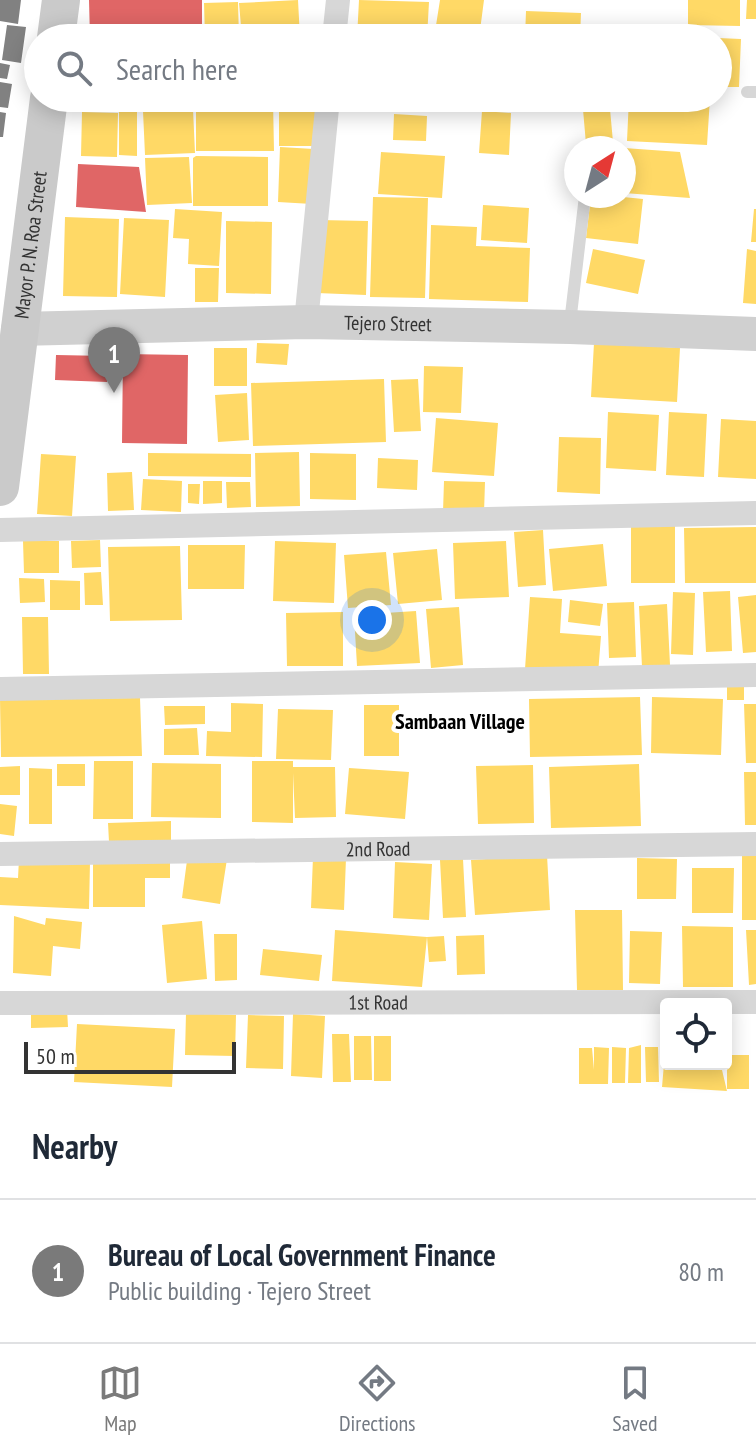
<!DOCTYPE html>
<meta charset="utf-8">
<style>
:root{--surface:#fff;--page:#f2f2f3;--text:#1f2937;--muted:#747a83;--line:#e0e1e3;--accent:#7a7a7a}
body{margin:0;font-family:"PT Sans Narrow",sans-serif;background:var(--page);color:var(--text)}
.controls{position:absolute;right:24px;bottom:24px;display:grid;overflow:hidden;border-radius:8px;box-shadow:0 4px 20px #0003}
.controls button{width:72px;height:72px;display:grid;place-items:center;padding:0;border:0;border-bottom:2px solid var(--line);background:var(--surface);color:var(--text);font:40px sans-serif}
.compass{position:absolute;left:564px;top:136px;width:72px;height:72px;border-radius:50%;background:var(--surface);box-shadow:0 4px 20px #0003;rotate:36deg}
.scale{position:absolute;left:24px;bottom:20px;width:212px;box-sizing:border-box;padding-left:8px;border:4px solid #333;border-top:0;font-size:22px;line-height:28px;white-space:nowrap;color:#333;-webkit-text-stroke:6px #fff;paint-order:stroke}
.you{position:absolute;left:372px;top:620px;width:28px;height:28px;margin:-20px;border:6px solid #fff;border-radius:50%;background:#1a73e8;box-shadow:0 0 0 12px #1a73e833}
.badge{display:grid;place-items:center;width:52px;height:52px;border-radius:50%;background:var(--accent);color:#fff;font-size:26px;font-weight:700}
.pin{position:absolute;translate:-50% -66px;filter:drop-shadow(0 2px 4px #0008)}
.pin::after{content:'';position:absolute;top:42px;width:28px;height:24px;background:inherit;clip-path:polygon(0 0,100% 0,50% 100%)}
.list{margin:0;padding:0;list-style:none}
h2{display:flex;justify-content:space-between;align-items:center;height:104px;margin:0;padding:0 32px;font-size:34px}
h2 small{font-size:26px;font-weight:400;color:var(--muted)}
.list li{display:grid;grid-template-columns:52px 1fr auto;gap:24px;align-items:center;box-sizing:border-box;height:144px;padding:0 32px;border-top:2px solid var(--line)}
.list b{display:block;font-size:30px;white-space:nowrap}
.list p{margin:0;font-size:26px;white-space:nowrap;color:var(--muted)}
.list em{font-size:26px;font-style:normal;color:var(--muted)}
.icon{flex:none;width:44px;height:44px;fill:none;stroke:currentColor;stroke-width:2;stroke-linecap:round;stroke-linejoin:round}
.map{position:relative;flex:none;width:756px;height:1094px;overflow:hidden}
.search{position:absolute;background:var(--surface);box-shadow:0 4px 20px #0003;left:24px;right:24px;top:24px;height:88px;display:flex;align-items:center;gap:20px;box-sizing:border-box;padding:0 28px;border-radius:44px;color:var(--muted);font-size:30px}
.sheet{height:248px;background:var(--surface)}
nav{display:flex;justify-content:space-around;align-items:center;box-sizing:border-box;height:112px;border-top:2px solid var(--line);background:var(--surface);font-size:22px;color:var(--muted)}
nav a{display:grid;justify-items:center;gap:4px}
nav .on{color:var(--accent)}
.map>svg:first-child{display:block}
</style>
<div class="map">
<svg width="756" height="1094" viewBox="0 0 756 1094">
<rect width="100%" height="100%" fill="#fff"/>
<path fill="#ffd966" d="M298,0L300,38H242L239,3Z
M359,0L429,2L427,38H357Z
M440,0H484L479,38H434Z
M688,0H740V26L688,25Z
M747,0H756V19H746Z
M238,2L239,38H205L204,3Z
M526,11L581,13L580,38H525Z
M718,38L741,39L739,87H718Z
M87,98H182V104L87,103Z
M279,98H319V146H279Z
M342,98H372L371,105L342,104Z
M582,98H609L613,142L586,144Z
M629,98H710L707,145L627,141Z
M196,99L273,100L274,151H196Z
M119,107H137V156L119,155Z
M193,109L195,153L145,155L143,111Z
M482,111L511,113L509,155L479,153Z
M82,112L118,113L117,157L81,156Z
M394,114L427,116L426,141L393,140Z
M280,147L314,149L312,204L278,202Z
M624,148L680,152L690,198L624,193Z
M381,152L445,156L442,198L378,194Z
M196,156L268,157V206H193V158Z
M189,157L192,203L147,205L145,158Z
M591,196H613L643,199L638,244L586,238Z
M373,197L428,198L425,298L370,297Z
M483,205L529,208L527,243L481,240Z
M175,209L222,212L219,266L188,264L189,239L173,238Z
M754,209H756V242H751Z
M65,217L119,219L117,297L63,296Z
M124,218L169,220L165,297L120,294Z
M319,220L368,221L366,295L317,293Z
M226,221L272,222L271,294L226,293Z
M431,225L477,227L476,246L530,248L528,302L429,299Z
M593,249L645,260L638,294L586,283Z
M747,249L756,251V304L743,303Z
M195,268H219L218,302H195Z
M257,343L289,344L287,365L256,363Z
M594,343L680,348L677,402L591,397Z
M214,348H247V386H214Z
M424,366L463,367L461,413L423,412Z
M384,379L386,442L253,446L251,383Z
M418,379L421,431L394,432L391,380Z
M247,393L249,440L218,442L215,395Z
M608,412L659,415L656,471L606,468Z
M669,412L707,414L704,477L666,475Z
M436,418L498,423L494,476L432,472Z
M721,419L756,421V479L718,477Z
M559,437L601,438L600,494L557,492Z
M299,452L300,506L256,507L255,453Z
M148,453L251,454V477L148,476Z
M310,453L356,454V500L310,499Z
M41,454L76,456L72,516L37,514Z
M378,458L418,460L417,490L377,488Z
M132,472L134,510L108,511L107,473Z
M143,479L182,481L181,512L141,510Z
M203,481H222V503L203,504Z
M444,481L485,482L484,513L443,512Z
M226,482H250L251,507L227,508Z
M188,484H200L199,504L188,503Z
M631,526H675V583H631Z
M756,527V583H685L684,528Z
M543,530L546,585L518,587L514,532Z
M100,540L101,567L72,568L71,541Z
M23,541H59V573H24Z
M275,541L336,543L334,603L273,601Z
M506,541L509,597L455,599L453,543Z
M603,544L607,586L553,591L549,549Z
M188,545H245L244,589H188Z
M180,546L182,620L110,621L108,547Z
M437,549L442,600L398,604L393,553Z
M386,552L391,605L348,608L344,555Z
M101,572L103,605H85L84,573Z
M19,578L44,579L45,602L20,603Z
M50,580L80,581V610H50Z
M730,591L732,651L706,652L703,592Z
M673,592L695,593L693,655L671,654Z
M756,595V652L743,653L738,597Z
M530,597L562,599L560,633L601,636L598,674L525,669Z
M570,600L603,604L600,626L568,622Z
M634,602L636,657L609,658L607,603Z
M667,604L670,665L642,667L639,606Z
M459,607L463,665L431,668L426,609Z
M416,611L420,663L357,666L354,615Z
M343,612V666H287L286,613Z
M22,617H48L49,674H23Z
M727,685H744V700H727Z
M640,697L642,755L530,757L529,699Z
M652,697L723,699L721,755L651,753Z
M140,698L142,756L1,757L0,699Z
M231,703L263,704L262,757L206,756L207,731L231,732Z
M744,704H756V763H746Z
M364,705H399V756H364Z
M164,706H205V724L165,725Z
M278,709L333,710L331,760L276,759Z
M197,728L199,755H164V729Z
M94,761H133V819H93Z
M252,761H293V767H335L336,817L295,818L293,773V823L252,822Z
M152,763L221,764V818L151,817Z
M57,764H85V786H57Z
M639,764L641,826L551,828L549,767Z
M533,765L534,823L478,824L476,766Z
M20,766V795H0V767Z
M29,768L52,769V824H29Z
M349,768L409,772L405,819L345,814Z
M744,772H756V825H745Z
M0,804L17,806L14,836L0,834Z
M171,821V840L109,842L108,823Z
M188,853L227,859L220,904L182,898Z
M547,855L550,910L475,915L471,860Z
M742,856H756V920H742Z
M313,857L346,858L344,910L311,908Z
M93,858L170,859V878H145V907H93Z
M637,858L677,859L676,899H637Z
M19,859L90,862L89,909L0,905V877L18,878Z
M463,859L466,917L443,918L440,860Z
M395,862L432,864L429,920L393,918Z
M692,868H734L733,913H692Z
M575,910H622L623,990H577Z
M14,916L45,925L46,918L82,922L80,949L53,946L51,976L13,973Z
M202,921L207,979L167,983L162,925Z
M682,926L733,927V987H683Z
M335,930L427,937L422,987L332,981Z
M746,930H756V984L749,985Z
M630,931L662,932L660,984L629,983Z
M214,934H237V980L215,981Z
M484,935L485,974L457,975L456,936Z
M444,936L446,961L429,962L427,937Z
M263,949L322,955L319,981L260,975Z
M67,1008L68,1027L31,1028V1009Z
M186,1013L236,1015L235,1056L185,1055Z
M293,1014L325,1016L322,1078L291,1076Z
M248,1015L284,1016L283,1069L246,1068Z
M77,1024L175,1029L172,1087L74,1082Z
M332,1034H349L351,1082H333Z
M354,1036H371L372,1080H354Z
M374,1036H391V1081H374Z
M641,1045V1083H628L629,1048Z
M594,1047L609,1048L608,1084H579V1048H592L594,1070Z
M612,1047L626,1048L625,1083H612Z
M645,1047H658L659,1082H646Z
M727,1055H749V1089H727Z
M664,1064H702L703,1067L722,1070L727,1091L662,1087Z"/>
<path fill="#e06666" d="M89,0H202V38H90Z
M78,164L139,167L146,212L76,207Z
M123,354L188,355L187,444L122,443Z
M56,355L107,356V382L55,380Z"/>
<path fill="#818181" d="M0,0H21L18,24L0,21Z
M7,25L26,27L21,63L2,60Z
M0,63L10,65L7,79L0,78Z
M0,82L12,84L8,108L0,107Z
M0,112L6,113L3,137H0Z"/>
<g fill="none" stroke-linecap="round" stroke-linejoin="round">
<path stroke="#d7d7d7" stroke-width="12" d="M747,92H756
M570,323L585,196"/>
<g stroke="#d7d7d7" stroke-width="24">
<path d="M334,38L338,0"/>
<path d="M306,322L328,98"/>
<path d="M0,530L756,513"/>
<path d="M0,689L756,675"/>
<path id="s1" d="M0,854L756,844"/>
<path id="s2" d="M0,1003L756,1002"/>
</g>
<path stroke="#d0d0d0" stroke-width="34" id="s3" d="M18,329L306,322L570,327L756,334"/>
<g stroke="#cacaca" stroke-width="38">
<path d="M56,38L61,0"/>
<path id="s4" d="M0,487L49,98"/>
</g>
</g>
<g text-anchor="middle" stroke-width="8" stroke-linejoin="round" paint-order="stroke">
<g font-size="20" fill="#333" stroke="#fff">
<text dy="7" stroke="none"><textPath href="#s4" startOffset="244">Mayor P. N. Roa Street</textPath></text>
<text dy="7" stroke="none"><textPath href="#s3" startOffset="370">Tejero Street</textPath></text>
<text dy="7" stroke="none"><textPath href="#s1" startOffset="378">2nd Road</textPath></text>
<text dy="7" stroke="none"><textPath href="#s2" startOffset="378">1st Road</textPath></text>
</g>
<g font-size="22" font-weight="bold" fill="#000" stroke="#fff">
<text x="460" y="729">Sambaan Village</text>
</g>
</g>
</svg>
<div class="controls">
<button><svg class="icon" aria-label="locate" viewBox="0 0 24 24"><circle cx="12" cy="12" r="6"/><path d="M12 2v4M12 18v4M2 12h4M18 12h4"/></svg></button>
</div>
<svg class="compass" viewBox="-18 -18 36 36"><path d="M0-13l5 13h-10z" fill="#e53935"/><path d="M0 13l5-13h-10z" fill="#747a83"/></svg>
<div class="scale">50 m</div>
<div class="you"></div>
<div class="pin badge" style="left:114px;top:393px">1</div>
<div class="search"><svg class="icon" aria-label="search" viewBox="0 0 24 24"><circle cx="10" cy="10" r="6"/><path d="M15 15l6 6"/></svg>Search here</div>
</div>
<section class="sheet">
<h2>Nearby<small></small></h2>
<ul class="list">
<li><span class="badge">1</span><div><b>Bureau of Local Government Finance</b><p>Public building · Tejero Street</p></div><em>80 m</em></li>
</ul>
</section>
<nav>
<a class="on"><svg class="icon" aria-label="map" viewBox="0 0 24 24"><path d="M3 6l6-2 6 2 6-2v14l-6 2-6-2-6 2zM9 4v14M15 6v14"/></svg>Map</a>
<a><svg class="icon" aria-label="directions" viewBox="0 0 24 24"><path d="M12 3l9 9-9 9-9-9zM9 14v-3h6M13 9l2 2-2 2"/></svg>Directions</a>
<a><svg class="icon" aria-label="saved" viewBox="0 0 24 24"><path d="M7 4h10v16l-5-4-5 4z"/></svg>Saved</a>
</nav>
